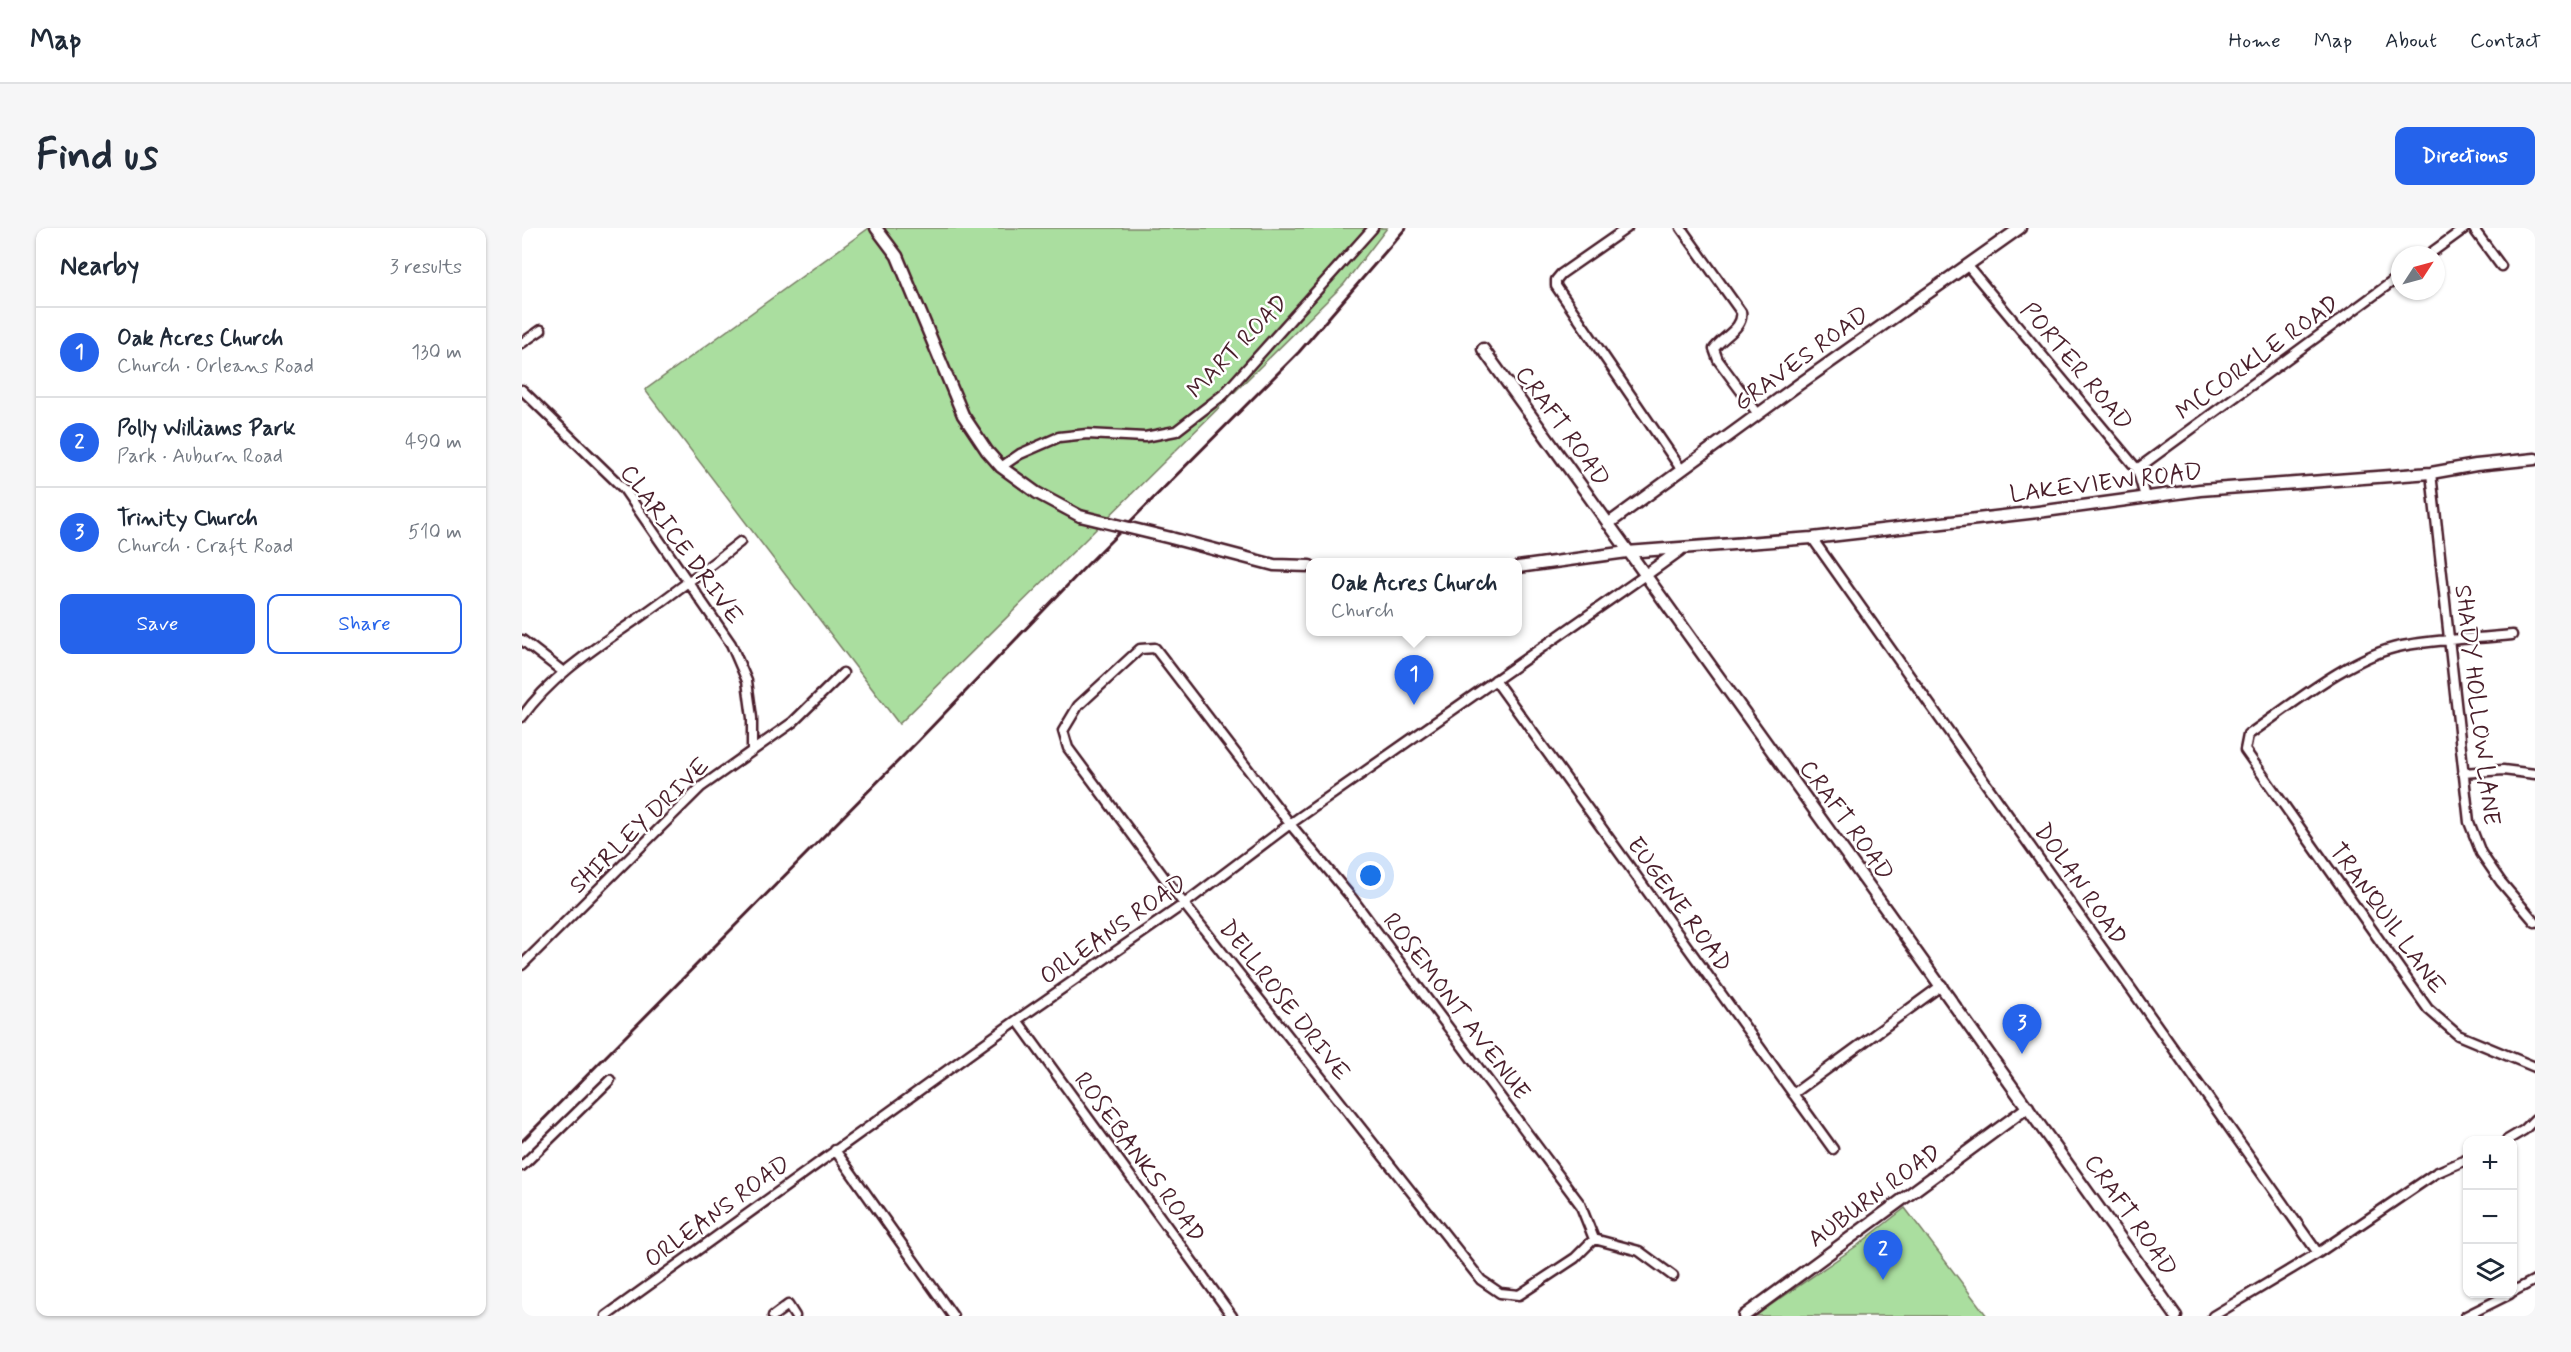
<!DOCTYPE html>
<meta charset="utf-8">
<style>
:root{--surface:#fff;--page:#f6f6f7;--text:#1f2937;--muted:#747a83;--line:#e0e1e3;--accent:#2563eb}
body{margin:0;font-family:Mynerve,sans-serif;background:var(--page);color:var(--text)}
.controls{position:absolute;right:18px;bottom:18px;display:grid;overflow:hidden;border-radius:12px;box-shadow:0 2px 4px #0004}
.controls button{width:54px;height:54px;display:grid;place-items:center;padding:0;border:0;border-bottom:2px solid var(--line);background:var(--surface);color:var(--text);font:30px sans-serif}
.compass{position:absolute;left:1869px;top:18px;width:54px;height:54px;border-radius:50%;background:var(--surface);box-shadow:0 2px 4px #0004;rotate:54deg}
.you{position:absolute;left:849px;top:648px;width:21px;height:21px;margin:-15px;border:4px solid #fff;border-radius:50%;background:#1a73e8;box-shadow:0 0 0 9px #1a73e833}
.badge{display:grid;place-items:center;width:39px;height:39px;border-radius:50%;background:var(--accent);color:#fff;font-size:20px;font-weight:700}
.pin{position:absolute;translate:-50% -50px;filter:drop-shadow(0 2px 3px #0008)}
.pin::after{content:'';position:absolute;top:32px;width:21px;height:18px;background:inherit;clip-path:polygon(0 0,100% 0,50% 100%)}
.popup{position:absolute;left:784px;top:330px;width:216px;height:78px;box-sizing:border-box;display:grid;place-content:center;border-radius:12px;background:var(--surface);filter:drop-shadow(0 2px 4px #0005);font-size:20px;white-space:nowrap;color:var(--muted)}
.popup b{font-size:22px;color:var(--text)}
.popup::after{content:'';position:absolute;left:50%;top:100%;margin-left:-12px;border:12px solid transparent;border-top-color:var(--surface)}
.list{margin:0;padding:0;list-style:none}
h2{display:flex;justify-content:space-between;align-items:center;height:78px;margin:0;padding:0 24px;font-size:26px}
h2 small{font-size:20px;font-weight:400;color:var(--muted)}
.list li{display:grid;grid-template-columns:39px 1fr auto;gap:18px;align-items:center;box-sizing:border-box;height:90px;padding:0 24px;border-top:2px solid var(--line)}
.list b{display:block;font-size:22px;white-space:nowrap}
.list p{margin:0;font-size:20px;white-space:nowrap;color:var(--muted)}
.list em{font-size:20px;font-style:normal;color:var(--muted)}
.actions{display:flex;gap:12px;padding:18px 24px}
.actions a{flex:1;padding:14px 0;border:2px solid var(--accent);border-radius:12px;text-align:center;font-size:21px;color:var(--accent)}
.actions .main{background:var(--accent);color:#fff}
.icon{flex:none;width:33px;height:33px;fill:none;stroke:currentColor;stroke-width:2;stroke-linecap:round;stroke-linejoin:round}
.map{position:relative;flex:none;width:2013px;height:1088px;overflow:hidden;border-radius:12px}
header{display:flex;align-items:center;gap:36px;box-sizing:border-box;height:84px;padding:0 30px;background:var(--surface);border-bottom:2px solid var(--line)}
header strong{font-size:28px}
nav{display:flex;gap:33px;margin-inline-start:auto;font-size:21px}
.intro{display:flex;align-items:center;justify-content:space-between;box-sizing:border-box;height:144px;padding:0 36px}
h1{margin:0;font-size:42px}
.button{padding:15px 27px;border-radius:12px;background:var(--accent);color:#fff;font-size:21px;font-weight:700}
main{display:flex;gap:36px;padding:0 36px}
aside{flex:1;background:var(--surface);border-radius:12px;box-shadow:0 2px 4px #0004}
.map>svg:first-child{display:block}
</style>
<header>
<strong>Map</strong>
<nav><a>Home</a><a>Map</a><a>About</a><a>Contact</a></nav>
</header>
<div class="intro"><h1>Find us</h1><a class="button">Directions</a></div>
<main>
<aside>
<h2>Nearby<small>3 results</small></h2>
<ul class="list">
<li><span class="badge">1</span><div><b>Oak Acres Church</b><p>Church · Orleans Road</p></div><em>130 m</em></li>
<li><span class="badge">2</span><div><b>Polly Williams Park</b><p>Park · Auburn Road</p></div><em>490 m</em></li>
<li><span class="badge">3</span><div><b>Trinity Church</b><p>Church · Craft Road</p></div><em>510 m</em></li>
</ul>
<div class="actions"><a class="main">Save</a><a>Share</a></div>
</aside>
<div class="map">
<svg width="2013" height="1088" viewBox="0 0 2013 1088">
<rect width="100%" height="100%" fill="#fff"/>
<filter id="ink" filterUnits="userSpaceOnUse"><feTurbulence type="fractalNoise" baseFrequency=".0167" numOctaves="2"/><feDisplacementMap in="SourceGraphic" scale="12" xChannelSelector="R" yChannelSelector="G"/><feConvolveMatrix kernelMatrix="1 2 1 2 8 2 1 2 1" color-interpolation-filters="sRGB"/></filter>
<g filter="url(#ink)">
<path fill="#aade9f" stroke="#7a7e65" stroke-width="1.5" d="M347,0H865L822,56L377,496L123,162Z
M1383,980L1465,1088H1233L1336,1017Z"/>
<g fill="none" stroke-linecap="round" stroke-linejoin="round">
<g stroke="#4a1f2b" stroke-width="13">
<path id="minor" d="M1105,0L1039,46L1034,52V58L1159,241
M1159,0L1219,84C1222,100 1201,108 1192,121L1196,132L1236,186
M1951,0L1979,38
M1906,27L1943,0
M1445,37L1615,241L1623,269
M0,115L19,102
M0,162L102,261L209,416L225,453L230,490V523
M479,239L498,226L537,209L565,206L623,209L654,203L702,166L851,0
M1615,241L1878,48
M1909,245L1947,594L1959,625L1979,654L2013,694
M1290,310L1796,1025
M1990,407C1954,411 1916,411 1880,418C1830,427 1768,478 1726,507L1723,522L1906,781L1936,807L2013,839
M0,412L40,443
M973,452L1311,921
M0,489C31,446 75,419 118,389C152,365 185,340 218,314
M1941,545L1981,542L2013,546
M0,737L179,559L271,494L321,445
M495,792L710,1088
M1271,866L1420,757
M1985,912L2002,902L2013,891
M313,922L431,1088
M0,938L88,852
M1072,1011L1053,1030L997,1067L978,1065L959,1052L662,676L546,520L541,503L556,478L618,421L633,420L768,596L829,669L1058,976L1072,1011L1117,1023L1151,1048
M1990,1064L2013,1052
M84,1088L495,792L662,676L768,596L1122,348
M251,1088L266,1077L273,1088
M1691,1088L1796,1025L1914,945L1946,931
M1944,1088L1988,1066"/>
</g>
<g stroke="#4a1f2b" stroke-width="15">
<path id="tertiary" d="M354,0L375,28L441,187L465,223L479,239L515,265L558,288
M961,121C1192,444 1425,764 1654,1088
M1086,296L1276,157L1498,0
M649,310L752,337L788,338
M996,339L1105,324L1290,310L1516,284L1678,262L1909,245L1954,237L2013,231
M1122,348L1158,322
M1222,1088L1506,879"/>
</g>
<use href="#minor" stroke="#fff" stroke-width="8"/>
<use href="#tertiary" stroke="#fff" stroke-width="10"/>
<path stroke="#4a1f2b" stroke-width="3" d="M0,913L396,513L566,336L777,124L884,0"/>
<g stroke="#4a1f2b" stroke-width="15" stroke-linecap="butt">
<path id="tertiary-bridge" d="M558,288L649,310"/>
</g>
<use href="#tertiary-bridge" stroke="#fff" stroke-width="10"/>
</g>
</g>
<g text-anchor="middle" stroke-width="5" stroke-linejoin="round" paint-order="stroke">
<g font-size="24" fill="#4a1f2b" stroke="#fff">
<text transform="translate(715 118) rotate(-46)" y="8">MART ROAD</text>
<text transform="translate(1735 129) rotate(-36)" y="8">MCCORKLE ROAD</text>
<text transform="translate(1279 130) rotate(-36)" y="8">GRAVES ROAD</text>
<text transform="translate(1555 138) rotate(50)" y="8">PORTER ROAD</text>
<text transform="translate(1041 198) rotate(54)" y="8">CRAFT ROAD</text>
<text transform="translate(1584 254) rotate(-7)" y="8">LAKEVIEW ROAD</text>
<text transform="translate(160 316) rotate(54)" y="8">CLARICE DRIVE</text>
<text transform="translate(1956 477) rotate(83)" y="8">SHADY HOLLOW LANE</text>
<text transform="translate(1325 592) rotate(54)" y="8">CRAFT ROAD</text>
<text transform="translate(117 597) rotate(-44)" y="8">SHIRLEY DRIVE</text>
<text transform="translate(1559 656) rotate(55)" y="8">DOLAN ROAD</text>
<text transform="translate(1158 676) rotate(54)" y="8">EUGENE ROAD</text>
<text transform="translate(1866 690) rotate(54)" y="8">TRANQUIL LANE</text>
<text transform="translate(591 701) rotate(-35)" y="8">ORLEANS ROAD</text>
<text transform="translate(763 772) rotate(52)" y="8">DELLROSE DRIVE</text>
<text transform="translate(935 778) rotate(53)" y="8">ROSEMONT AVENUE</text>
<text transform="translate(618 929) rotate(54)" y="8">ROSEBANKS ROAD</text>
<text transform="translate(1352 967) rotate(-36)" y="8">AUBURN ROAD</text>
<text transform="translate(195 983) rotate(-36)" y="8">ORLEANS ROAD</text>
<text transform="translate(1609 987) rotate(55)" y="8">CRAFT ROAD</text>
</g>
</g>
</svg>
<div class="controls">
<button>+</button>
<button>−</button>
<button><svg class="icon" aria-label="layers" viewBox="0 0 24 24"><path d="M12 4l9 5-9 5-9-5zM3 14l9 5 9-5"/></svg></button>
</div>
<svg class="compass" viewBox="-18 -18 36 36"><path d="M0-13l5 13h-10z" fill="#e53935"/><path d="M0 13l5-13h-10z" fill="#747a83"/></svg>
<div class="you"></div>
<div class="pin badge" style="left:892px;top:477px">1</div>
<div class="popup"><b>Oak Acres Church</b>Church</div>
<div class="pin badge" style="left:1361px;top:1052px">2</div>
<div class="pin badge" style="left:1500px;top:826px">3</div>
</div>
</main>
